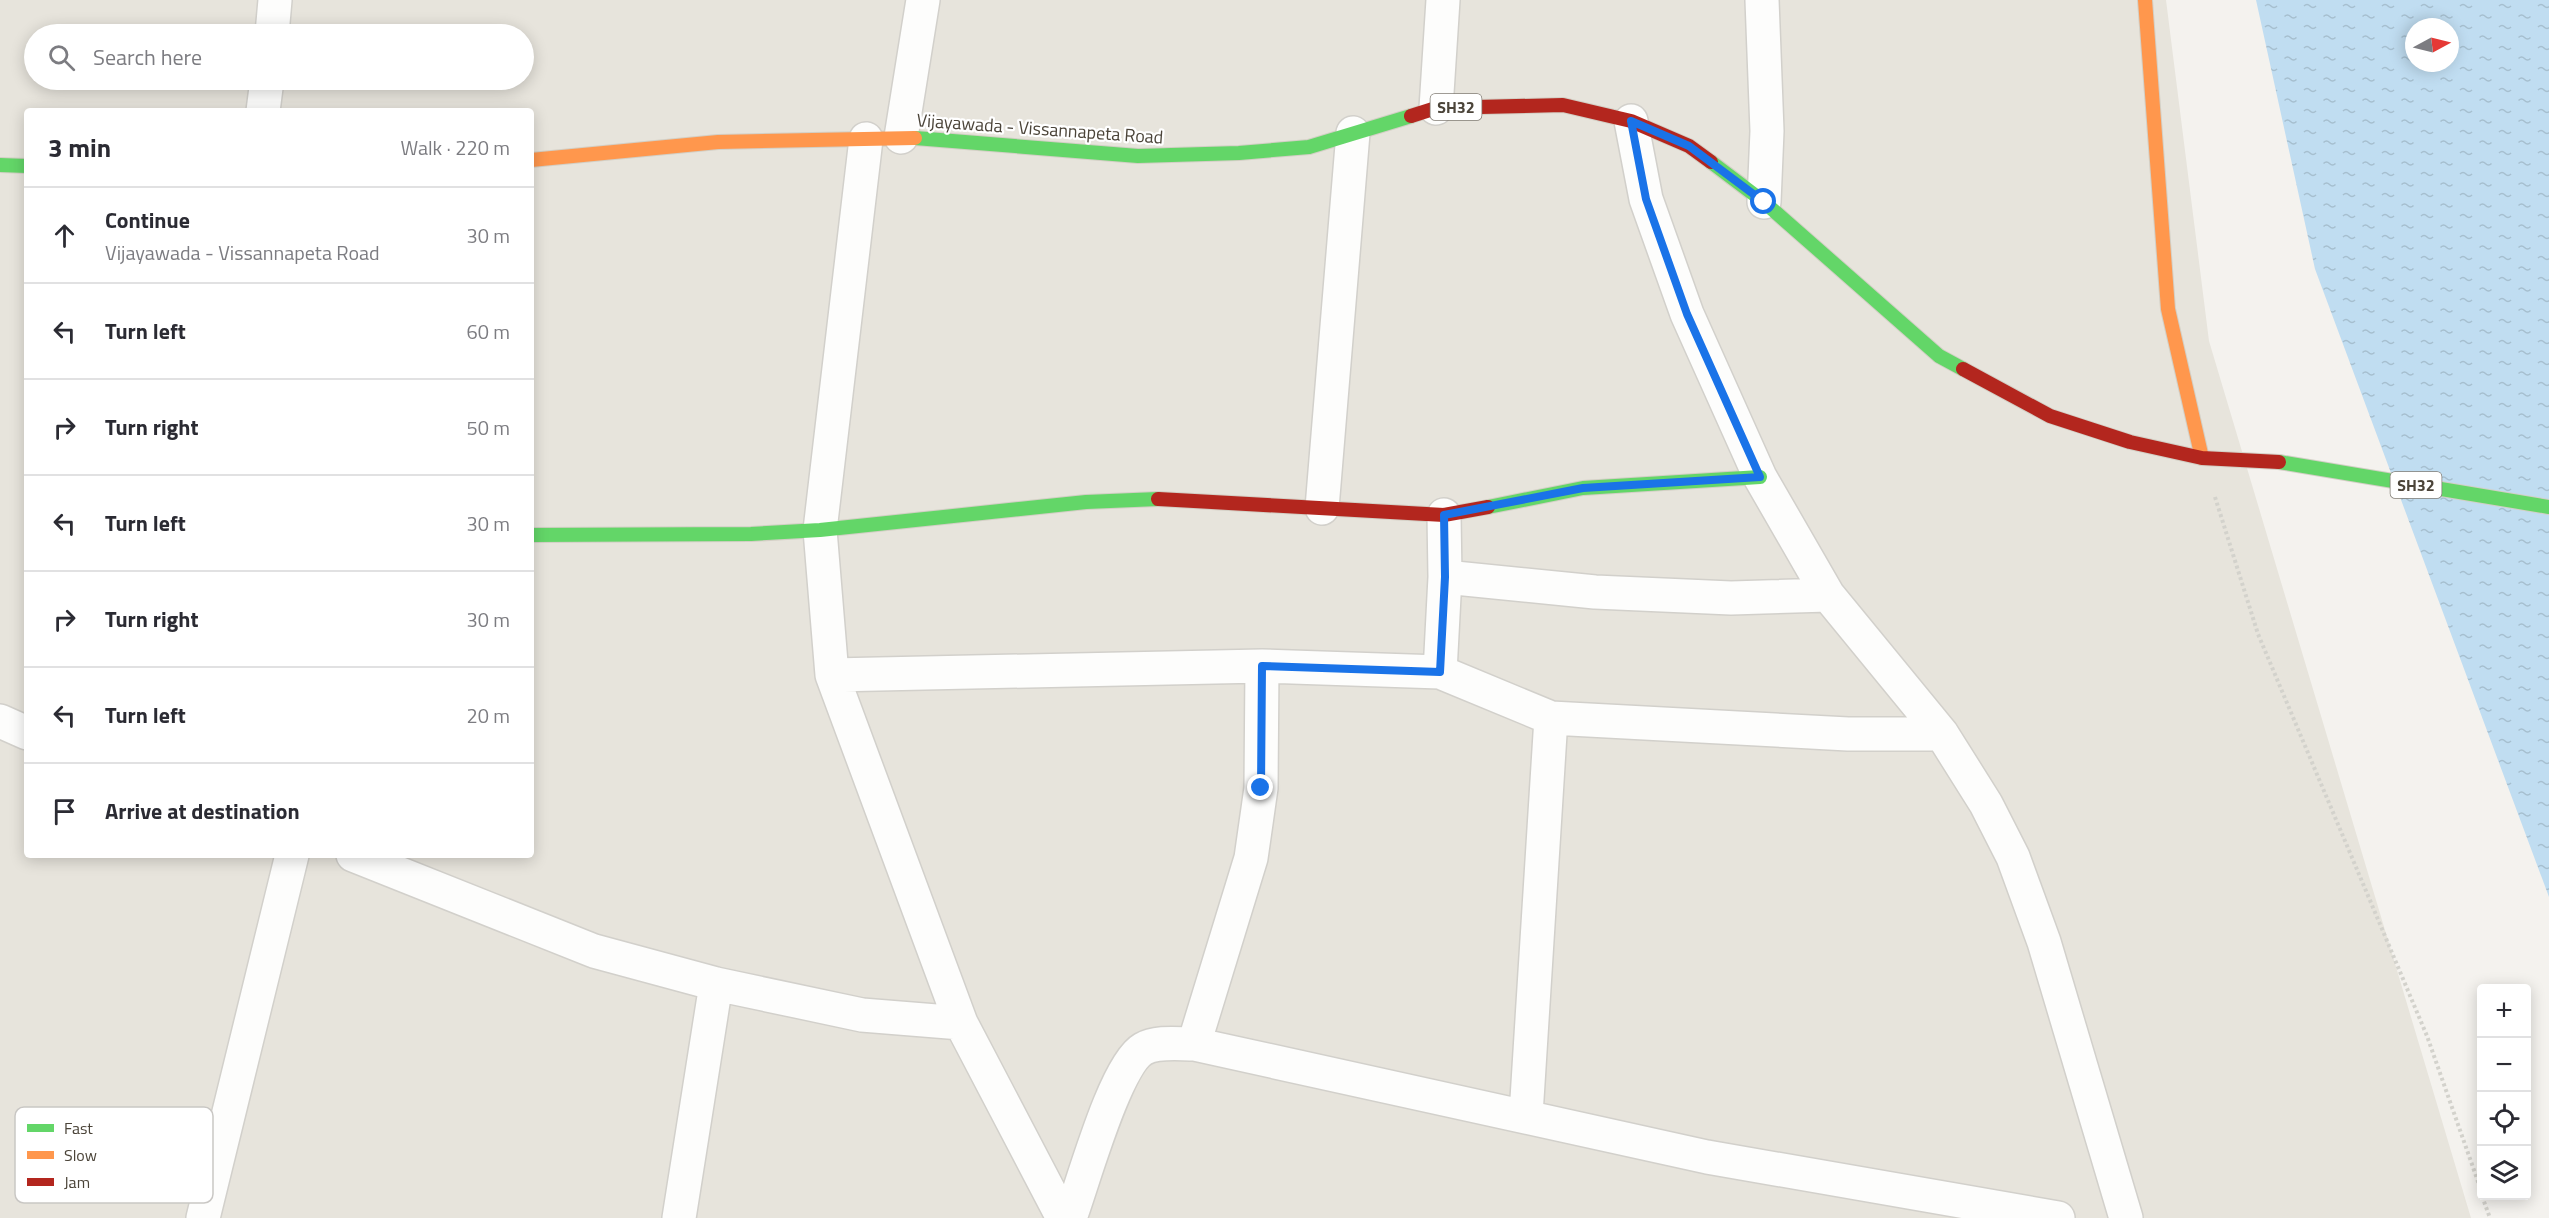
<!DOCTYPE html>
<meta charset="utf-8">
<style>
:root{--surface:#fff;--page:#f2f2f3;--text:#2b2b33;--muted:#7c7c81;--line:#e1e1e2}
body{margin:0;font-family:"Titillium Web",sans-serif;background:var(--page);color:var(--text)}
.controls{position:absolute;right:18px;bottom:18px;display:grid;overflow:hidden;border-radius:6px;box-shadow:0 3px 15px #0003}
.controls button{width:54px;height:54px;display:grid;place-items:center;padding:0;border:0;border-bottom:2px solid var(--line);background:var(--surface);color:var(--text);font:30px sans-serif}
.compass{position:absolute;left:2405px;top:18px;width:54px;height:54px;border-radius:50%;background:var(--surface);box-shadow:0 3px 15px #0003;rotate:83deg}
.stop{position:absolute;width:18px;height:18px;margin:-14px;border:4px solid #1a73e8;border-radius:50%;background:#fff}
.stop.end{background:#1a73e8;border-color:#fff;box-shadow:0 2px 6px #0008}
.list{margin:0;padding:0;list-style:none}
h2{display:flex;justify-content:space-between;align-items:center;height:78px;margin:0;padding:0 24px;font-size:26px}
h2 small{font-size:20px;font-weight:400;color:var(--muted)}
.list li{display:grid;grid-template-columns:39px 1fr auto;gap:18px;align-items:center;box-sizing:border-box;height:96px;padding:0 24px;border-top:2px solid var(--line)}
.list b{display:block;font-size:22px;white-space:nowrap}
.list p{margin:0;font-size:20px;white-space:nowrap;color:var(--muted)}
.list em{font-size:20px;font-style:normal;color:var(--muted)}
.icon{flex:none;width:33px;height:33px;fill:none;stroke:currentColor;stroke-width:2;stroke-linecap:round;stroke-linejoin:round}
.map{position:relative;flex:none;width:2549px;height:1218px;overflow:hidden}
.search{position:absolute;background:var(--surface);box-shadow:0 3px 15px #0003;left:24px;top:24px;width:510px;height:66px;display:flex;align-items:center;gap:15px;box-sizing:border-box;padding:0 21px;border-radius:33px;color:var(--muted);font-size:22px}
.panel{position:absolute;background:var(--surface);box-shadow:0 3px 15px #0003;left:24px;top:108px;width:510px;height:750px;border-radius:6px}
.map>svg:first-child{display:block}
</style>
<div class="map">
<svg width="2549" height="1218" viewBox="0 0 2549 1218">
<defs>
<pattern id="water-ripples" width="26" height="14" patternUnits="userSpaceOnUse" patternTransform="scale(1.5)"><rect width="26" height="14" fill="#c0ddf1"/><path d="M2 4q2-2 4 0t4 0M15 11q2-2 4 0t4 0" fill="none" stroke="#a6bfcf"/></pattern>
</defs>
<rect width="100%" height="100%" fill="#f4f2ee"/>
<path fill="#e7e4dc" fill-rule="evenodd" d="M0,0H2166L2209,341L2471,1218H0ZM34,34H524V80H34ZM27,111H531V855H27Z"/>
<path fill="url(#water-ripples)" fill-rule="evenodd" d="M2256,0H2549V897L2315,269ZM2414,27H2450V63H2414Z"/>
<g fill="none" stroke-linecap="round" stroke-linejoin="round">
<g stroke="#d2d0cb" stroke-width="36">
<path id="street" d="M1762,0L1767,131L1764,202
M272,34L275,0
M1436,108L1443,0
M263,111L267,80
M1631,121L1646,199L1687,314L1760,477L1828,595L1942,734L1986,804L2013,857L2044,942L2126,1218
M901,137L923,0
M866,139L820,530L832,675L961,1023
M1322,508L1353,133
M1445,577L1595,592L1731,598L1828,595
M1440,672L1445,577L1444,515
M832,675L1262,666L1440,672L1551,718L1848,734H1942
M0,721L27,733
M353,855L594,951L716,984L862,1015L961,1023L1063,1218
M1194,1044L1251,858L1261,788L1262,666
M1526,1115L1551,718
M203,1218L292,855
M679,1218L716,984
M1070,1218C1083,1183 1115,1065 1143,1049C1157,1041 1178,1044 1194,1044L1707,1157L2058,1218"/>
</g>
<g stroke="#d3cfc5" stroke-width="16">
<path id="fast" d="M915,138L1138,156L1239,153L1309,147L1411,116
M1711,162L1764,202L1939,356L1963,369
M0,165L27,166
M2279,462L2549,507
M1488,507L1583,488L1760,477
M531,535L751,534L820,530L1086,502L1158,499"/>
</g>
<g stroke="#d3cfc5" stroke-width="16">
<path id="slow" d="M2145,0L2168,309L2202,458
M531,160L718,142L915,138"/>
</g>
<g stroke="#d3cfc5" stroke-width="16">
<path id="jam" d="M1411,116L1436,108L1563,105L1631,121L1689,146L1711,162
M1963,369L2050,416L2130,442L2202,458L2279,462
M1158,499L1444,515L1488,507"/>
</g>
<path stroke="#d3d2cc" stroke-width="4" stroke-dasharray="3 3" stroke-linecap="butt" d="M2215,497L2258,634L2427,1036L2482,1193
M2482,1196L2490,1218"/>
<use href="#street" stroke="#fdfdfc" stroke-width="33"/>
<use href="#fast" stroke="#63d668" stroke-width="14"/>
<use href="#slow" stroke="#ff974d" stroke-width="14"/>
<use href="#jam" stroke="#b3261e" stroke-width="14"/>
</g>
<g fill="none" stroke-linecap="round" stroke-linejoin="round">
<path stroke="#1a73e8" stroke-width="8" d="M1261,788L1262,666L1440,672L1445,577L1444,515L1583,488L1760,477L1687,314L1646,199L1631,121L1689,146L1764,202"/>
</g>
<g text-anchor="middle" stroke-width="4.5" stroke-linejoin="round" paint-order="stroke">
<g fill="#fff" stroke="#817c74" stroke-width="1.5">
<rect x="1430.5" y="94" width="51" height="26" rx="4.5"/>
<rect x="2390.5" y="472" width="51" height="26" rx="4.5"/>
</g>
<g font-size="16" font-weight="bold" fill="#4b4439">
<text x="1456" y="113">SH32</text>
<text x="2416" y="491">SH32</text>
</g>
<g font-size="18" fill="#4b4439" stroke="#fff">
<text transform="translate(1040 129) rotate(4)" y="6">Vijayawada - Vissannapeta Road</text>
</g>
</g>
<rect x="15" y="1107" width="198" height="96" rx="9" fill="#fff" stroke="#c9c7c4" stroke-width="1.5"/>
<rect x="27" y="1124" width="27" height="8" fill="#63d668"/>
<rect x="27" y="1151" width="27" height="8" fill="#ff974d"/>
<rect x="27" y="1178" width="27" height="8" fill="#b3261e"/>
<g font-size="16" fill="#4b4439">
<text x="64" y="1134">Fast</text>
<text x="64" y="1161">Slow</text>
<text x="64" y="1188">Jam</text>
</g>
</svg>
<div class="controls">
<button>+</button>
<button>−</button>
<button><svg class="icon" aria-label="locate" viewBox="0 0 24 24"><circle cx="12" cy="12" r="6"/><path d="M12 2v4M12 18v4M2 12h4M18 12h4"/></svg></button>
<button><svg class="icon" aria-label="layers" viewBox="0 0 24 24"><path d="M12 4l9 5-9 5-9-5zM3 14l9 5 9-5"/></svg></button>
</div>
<svg class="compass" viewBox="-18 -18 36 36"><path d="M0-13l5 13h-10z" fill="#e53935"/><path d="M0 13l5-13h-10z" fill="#7c7c81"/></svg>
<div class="stop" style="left:1764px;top:202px"></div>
<div class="stop end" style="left:1261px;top:788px"></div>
<div class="search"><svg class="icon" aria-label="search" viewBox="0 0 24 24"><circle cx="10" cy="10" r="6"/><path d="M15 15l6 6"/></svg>Search here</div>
<section class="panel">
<h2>3 min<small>Walk · 220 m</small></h2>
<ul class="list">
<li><svg class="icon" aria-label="ahead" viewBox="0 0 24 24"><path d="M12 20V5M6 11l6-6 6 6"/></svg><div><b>Continue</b><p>Vijayawada - Vissannapeta Road</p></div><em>30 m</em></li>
<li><svg class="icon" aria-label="left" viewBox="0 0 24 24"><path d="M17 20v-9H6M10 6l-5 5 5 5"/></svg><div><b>Turn left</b></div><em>60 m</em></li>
<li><svg class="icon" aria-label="right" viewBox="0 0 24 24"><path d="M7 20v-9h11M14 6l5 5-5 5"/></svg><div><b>Turn right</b></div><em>50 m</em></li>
<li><svg class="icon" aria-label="left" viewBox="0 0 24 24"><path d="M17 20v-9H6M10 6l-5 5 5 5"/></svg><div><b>Turn left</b></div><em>30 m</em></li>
<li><svg class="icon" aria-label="right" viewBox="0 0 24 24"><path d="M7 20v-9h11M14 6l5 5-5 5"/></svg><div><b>Turn right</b></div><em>30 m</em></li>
<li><svg class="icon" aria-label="left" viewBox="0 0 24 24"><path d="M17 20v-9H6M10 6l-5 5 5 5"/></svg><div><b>Turn left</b></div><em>20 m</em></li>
<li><svg class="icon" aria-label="arrive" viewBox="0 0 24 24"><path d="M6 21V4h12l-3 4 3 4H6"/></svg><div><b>Arrive at destination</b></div></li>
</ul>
</section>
</div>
